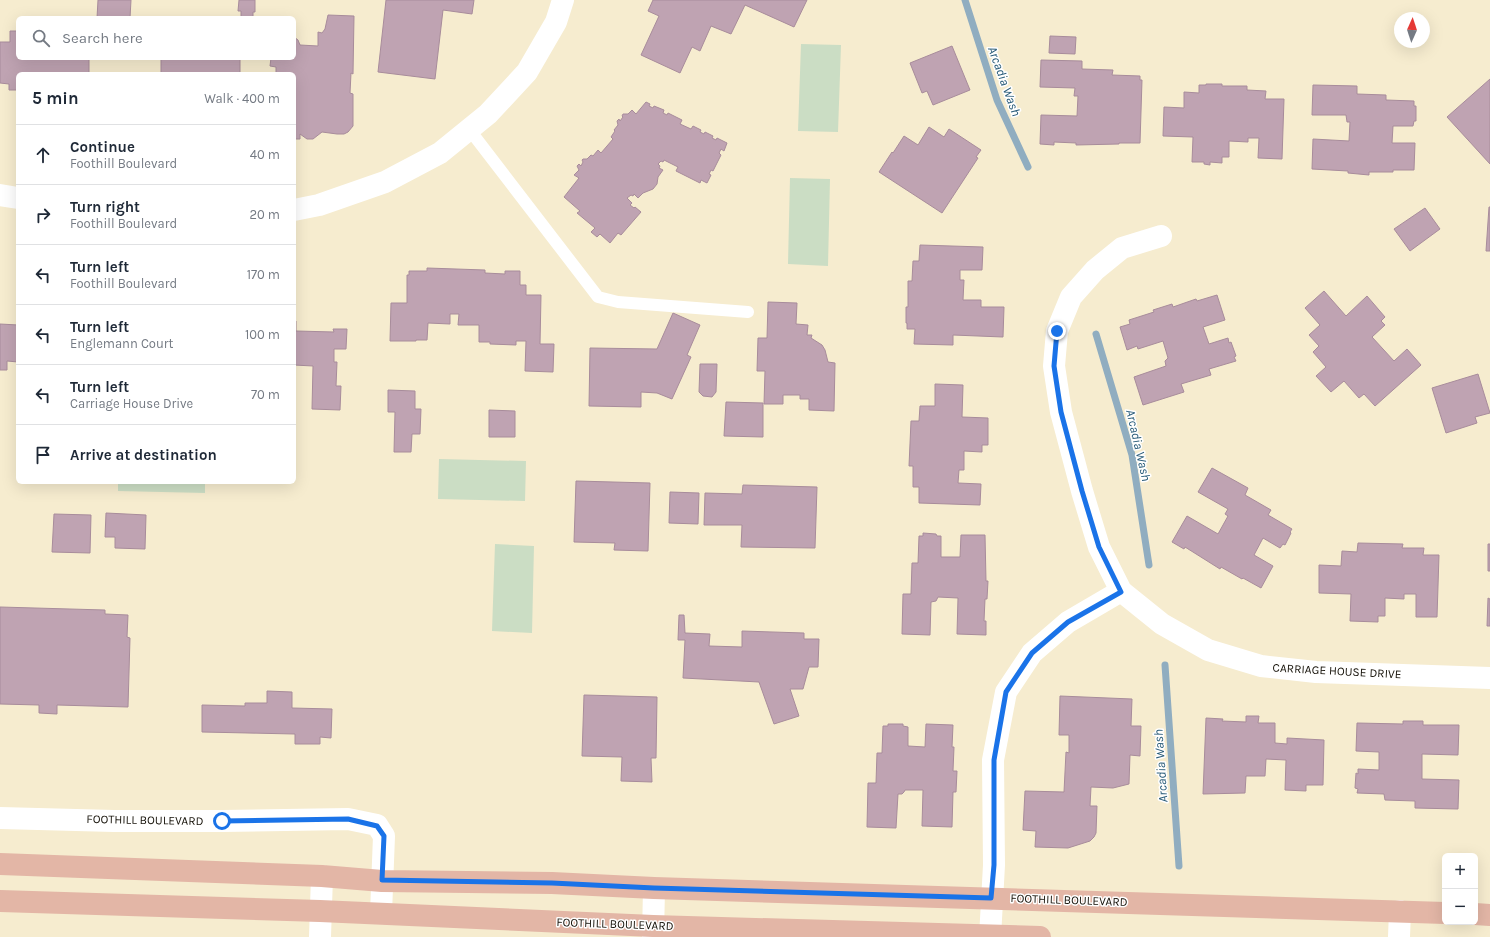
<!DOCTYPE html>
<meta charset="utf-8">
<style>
:root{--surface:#fff;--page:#f2f2f3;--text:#1f2937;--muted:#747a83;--line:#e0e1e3}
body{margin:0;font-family:Karla,sans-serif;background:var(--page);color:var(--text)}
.controls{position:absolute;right:12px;bottom:12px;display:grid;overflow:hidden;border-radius:6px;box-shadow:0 4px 16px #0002}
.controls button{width:36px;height:36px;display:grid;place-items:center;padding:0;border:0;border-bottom:1px solid var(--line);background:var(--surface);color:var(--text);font:20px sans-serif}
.compass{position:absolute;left:1394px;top:12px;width:36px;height:36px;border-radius:50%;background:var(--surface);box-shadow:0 4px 16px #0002;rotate:3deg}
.stop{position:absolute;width:12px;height:12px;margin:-9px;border:3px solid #1a73e8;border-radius:50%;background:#fff}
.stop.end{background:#1a73e8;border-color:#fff;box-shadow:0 1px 4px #0008}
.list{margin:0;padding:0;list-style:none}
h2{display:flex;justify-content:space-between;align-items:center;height:52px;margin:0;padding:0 16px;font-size:17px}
h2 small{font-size:13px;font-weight:400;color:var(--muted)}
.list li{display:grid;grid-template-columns:26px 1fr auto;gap:12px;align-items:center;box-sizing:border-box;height:60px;padding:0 16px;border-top:1px solid var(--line)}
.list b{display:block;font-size:15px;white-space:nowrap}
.list p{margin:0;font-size:13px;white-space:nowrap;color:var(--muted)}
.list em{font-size:13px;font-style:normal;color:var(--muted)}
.icon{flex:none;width:22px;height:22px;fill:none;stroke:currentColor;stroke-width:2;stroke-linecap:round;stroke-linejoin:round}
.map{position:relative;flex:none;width:1490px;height:937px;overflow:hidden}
.search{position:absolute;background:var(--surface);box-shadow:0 4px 16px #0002;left:16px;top:16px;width:280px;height:44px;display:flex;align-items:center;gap:10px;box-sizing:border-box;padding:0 14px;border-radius:6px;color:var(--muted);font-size:15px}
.panel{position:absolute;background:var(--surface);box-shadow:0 4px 16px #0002;left:16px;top:72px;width:280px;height:412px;border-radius:6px}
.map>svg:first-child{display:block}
</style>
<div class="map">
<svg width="1490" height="937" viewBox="0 0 1490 937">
<rect width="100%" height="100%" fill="#f6eccf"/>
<path fill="#cbddc4" d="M801,44L841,45L838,132L798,131Z
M790,178L830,179L828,266L788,264Z
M439,459L526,461L525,501L438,499Z
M118,482H205V493L118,491Z
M495,544L534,546L532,633L492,631Z"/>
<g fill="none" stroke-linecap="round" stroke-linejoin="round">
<path stroke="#90adc0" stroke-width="7" d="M965,0L997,100L1028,167
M1096,334L1132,455L1149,565
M1165,665L1179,866"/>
</g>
<path fill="#bfa3b2" stroke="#a88c9b" d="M98,0H131L130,18H97Z
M239,0H255V12H253V18H241V11H238Z
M386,0H474L472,14L443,10L435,79L378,72Z
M653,0H807L794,27L745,5L731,34L711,26L700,51L692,47L680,73L641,55L659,16L648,11Z
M328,15L354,16L353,74L351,73L350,93L353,94V126L348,132L344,134H337L322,132L313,139H307L300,134V139H294V74H276V67L270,66L271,58H294V37L298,40L300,45L318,46V32L322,33L325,29Z
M10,31H18V58H89V74H18V90H9V84L0,83V42H10Z
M1050,36L1076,37L1075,54L1049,53Z
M952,46L970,90L933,105L927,91L922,93L910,63Z
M161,58H240V74H161Z
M1041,60L1082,61V69L1113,70L1112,75L1140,76V80H1142L1140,143H1119V144L1076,145V143L1054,142V145L1040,144L1041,115L1077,116L1078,96H1074L1075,88L1040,87Z
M1490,79V164L1447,117Z
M1206,84H1222V86H1247V90L1266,91L1265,99H1284L1282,159L1258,158L1259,138H1248V142L1229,141V157H1222V163L1210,162V165L1204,164V162H1192L1193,137L1163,136L1164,107L1184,108V92L1199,93V85H1206Z
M1313,85L1357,86V94L1386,95V100L1414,101V106H1416V121H1414L1413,126H1393L1392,143H1415L1414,170H1393V172H1369V175L1348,173V171L1312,169L1313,139L1349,141L1350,122H1347L1346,115H1312Z
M646,102L650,104L649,106L653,108L654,106L664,110L663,113L667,115L668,113L682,120L680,124L691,129L693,126L701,130L700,132L704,134L705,132L713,136L712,138L716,140L717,138L727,143L724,151L721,149L719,153L721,155L713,171L711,170L709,174L711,175L707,183L701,180L700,183L676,171L678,167L664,160L663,162L661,161L658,164L660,166L659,168L663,170L658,177L657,184L653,189L643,193L638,198L634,194L633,196L631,195L627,198L632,203L630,205L634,208L635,207L641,212L621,235L618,233L610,243L600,234L597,237L591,232L595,228L577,213L580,211L564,197L579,178L574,175L579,170L577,166L579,164L581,166L583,162L582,160L583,159H587L591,155L593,156L598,150L601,153L613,139L611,137L615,131L614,130L618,125L617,121L619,119L620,121L623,117L622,116L623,114H628L632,110L636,114Z
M929,127L944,137L949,129L981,150L976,157L978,158L942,213L879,172L892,152L893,153L904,136L918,145Z
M1489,207H1490V251H1486Z
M1425,208L1440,229L1410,251L1394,229Z
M920,245L983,247L982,270H960V280H964L963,300H981V307H1004L1003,337L953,335V345L914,344L915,329H907V323H906V307H908V281H912L913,261H919Z
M427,268L485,270V273L505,274V271H520V285H526V295H541L540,344H554L553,372L525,371L526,341H516V345L490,344V342H479V325H458L459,314H450V324L428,323L427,340H416V341H390L391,303H407V275H409V271H427Z
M1324,291L1346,316L1367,296L1385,317L1381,321L1385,325L1372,337L1394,361L1407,349L1421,365L1375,406L1364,394L1359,398L1344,381L1331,392L1316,376L1326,367L1313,352L1319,346L1309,335L1320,325L1305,308Z
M1217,295L1225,320L1203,327L1209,344L1228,338L1229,343L1231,342L1236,356L1234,357L1236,361L1209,369L1211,375L1181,384L1184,392L1143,405L1134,377L1166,366L1165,361L1168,358L1163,341L1138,349L1137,346L1127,350L1120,327L1130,324L1129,320L1154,312L1153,310L1172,304L1173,307L1196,299L1197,301Z
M768,302L797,303L796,324L808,325L807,335H812L811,338L822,345L825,350L828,362L835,363L834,411L809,410V399H800V395H783V404H764L765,371H757L758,338H767Z
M673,313L700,325L687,355L691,357L672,399L657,393L641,392V407L589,406L590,348L657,349Z
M294,321H296V331L334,332L333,329H347L346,349H334V362H337L336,386H341L340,410L312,409L313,366L294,365Z
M0,324L18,325V362L7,361V370H0Z
M700,364H717L716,392L712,397L703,396L699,392Z
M1478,374L1490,413L1475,417L1477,423L1446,433L1432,388Z
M935,384L963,385L962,417L988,418V445H982V452L964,451V470H959L958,483L981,484L980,505L919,503V487H913V466H909L911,421H919L920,406H935Z
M388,390L415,391V409H421L420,434H412L411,452H394L395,412H388Z
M726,402L763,403V437L724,436Z
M489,410L515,411V437H489Z
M1212,468L1248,488L1245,495L1271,510L1268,515L1292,529L1290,532L1291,533L1285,545L1283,544L1280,548L1263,538L1254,555L1273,566L1261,588L1243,578L1242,579L1221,567L1220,569L1185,547L1184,549L1172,542L1187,516L1218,534L1228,516L1225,514L1228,509L1198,492Z
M576,481L650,483L648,551L614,550L615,543L574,542Z
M743,485L817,487L815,548L741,547L742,525H704L705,493L742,494Z
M670,492L699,493L698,524L669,523Z
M106,513L146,515L145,549L115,548V537H105Z
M54,514L91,515L90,553L52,552Z
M923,533L936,534L937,536H941V557H960L961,535H985L986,581H988L987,599H985L984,621H986V635L957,634L958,598L938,597L936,601L931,602L930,635L902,634L903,594H911L912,563H918L919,536H923Z
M1358,543L1403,544L1402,548H1424L1423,555H1439L1437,617H1416V594H1404V599L1385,598V616H1378V622L1350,621L1351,594L1319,593V565L1341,566L1342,551L1357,552Z
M1488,544H1490V571H1488Z
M1488,598L1490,599V626H1487Z
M0,607L105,610V614L128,615L127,637L130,638L128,707L57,705V714L39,713V705L0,704Z
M679,615H684L685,633L710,634L709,646L742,647V631L804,633V639H819L818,667H809L803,689H790L799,716L774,724L759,682L683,678L685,640H678Z
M267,691L292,692V708L332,709L331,738L320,737V744H295V734L202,732V705L245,706V703H267Z
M584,695L657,697L656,758H651L652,782L621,781L622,757L582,756Z
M1060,696L1132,699L1131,726H1141L1140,756L1130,755L1129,784L1113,788L1091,787L1090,806H1097L1096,833L1094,837L1090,841L1068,848L1035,847L1036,831L1023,830L1025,791L1064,792L1066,752L1069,753V735H1059Z
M1246,716H1259L1258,723H1275V743L1287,744V738L1324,740L1323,785H1306V791L1285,790L1286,760L1266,759L1265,776H1246L1245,793L1203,794L1206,718L1223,719L1222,721L1246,722Z
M1403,721H1423V725H1459L1458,755L1422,754V779L1459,780L1458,809L1415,808V801L1385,800L1384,794L1357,793L1358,789L1355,788L1356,773L1358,774V769L1379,770V752L1356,751L1357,723L1403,724Z
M888,724H903V726L908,727V746L925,747L926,724L953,725L952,747H954L953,771H957L956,792H953L952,827L922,826L923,790H905L904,792L902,794H898L896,828L867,827L868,783H876L877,753H882L883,726H888Z"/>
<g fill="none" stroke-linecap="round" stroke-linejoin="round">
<path stroke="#fff" stroke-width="12" d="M469,129L598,297L618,302L748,312"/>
<path stroke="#fff" stroke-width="22" d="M0,195L18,198
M294,210L319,205L385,182L440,153L488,114L527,72L556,22L563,0
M1161,236L1122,248L1095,270L1071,297L1057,331L1054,366L1061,412L1082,491L1099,547L1121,591L1162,624L1208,650L1261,666L1316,672L1490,678
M0,818L114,821H222L348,819L377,825L384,836L381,913
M320,937L322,876
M653,937L654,888
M990,937L994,865L993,760L1006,692L1032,653L1068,622L1121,591
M1399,937L1400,911"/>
<path stroke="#e3b6a6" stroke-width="22" d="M0,864L322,876L382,881L552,883L654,888L1445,913
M0,901L320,911L653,926L1040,937
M1475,914L1490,915"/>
</g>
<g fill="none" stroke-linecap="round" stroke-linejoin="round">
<path stroke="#1a73e8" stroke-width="5" d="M222,821L348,819L377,826L384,836L382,880L552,883L654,888L991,898L994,865V760L1006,692L1032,653L1068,622L1121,592L1099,547L1082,491L1061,412L1054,366L1057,331"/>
</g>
<g text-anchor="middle" stroke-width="3" stroke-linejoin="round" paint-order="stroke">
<g font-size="12" fill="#141007" stroke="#fff">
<text transform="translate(1337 671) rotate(3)" y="4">CARRIAGE HOUSE DRIVE</text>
<text transform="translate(145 820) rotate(1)" y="4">FOOTHILL BOULEVARD</text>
<text transform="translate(1069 900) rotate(2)" y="4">FOOTHILL BOULEVARD</text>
<text transform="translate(615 924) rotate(2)" y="4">FOOTHILL BOULEVARD</text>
</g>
<g font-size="13" font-style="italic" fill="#2a5c79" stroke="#fff">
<text transform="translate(1005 81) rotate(70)" y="5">Arcadia Wash</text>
<text transform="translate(1139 445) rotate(77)" y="5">Arcadia Wash</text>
<text transform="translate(1160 766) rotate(-94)" y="5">Arcadia Wash</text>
</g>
</g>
</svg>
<div class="controls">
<button>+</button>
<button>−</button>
</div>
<svg class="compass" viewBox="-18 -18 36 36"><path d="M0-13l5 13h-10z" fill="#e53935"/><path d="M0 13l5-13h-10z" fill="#747a83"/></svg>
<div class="stop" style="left:222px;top:821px"></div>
<div class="stop end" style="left:1057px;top:331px"></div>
<div class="search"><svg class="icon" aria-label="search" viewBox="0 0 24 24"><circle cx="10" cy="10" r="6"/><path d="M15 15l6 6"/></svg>Search here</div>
<section class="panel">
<h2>5 min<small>Walk · 400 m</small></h2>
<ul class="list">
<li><svg class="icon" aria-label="ahead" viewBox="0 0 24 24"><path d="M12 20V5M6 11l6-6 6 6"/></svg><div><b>Continue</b><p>Foothill Boulevard</p></div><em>40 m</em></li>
<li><svg class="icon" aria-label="right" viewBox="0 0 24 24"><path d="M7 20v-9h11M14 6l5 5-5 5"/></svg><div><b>Turn right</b><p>Foothill Boulevard</p></div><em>20 m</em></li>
<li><svg class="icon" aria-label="left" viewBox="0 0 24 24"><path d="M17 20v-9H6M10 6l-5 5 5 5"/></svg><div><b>Turn left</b><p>Foothill Boulevard</p></div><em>170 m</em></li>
<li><svg class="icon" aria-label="left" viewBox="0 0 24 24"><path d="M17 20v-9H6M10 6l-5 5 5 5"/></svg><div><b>Turn left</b><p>Englemann Court</p></div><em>100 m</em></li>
<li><svg class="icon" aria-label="left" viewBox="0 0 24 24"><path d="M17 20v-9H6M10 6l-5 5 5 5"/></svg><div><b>Turn left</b><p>Carriage House Drive</p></div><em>70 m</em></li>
<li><svg class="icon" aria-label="arrive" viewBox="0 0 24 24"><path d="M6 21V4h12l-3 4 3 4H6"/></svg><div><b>Arrive at destination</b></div></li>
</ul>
</section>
</div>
